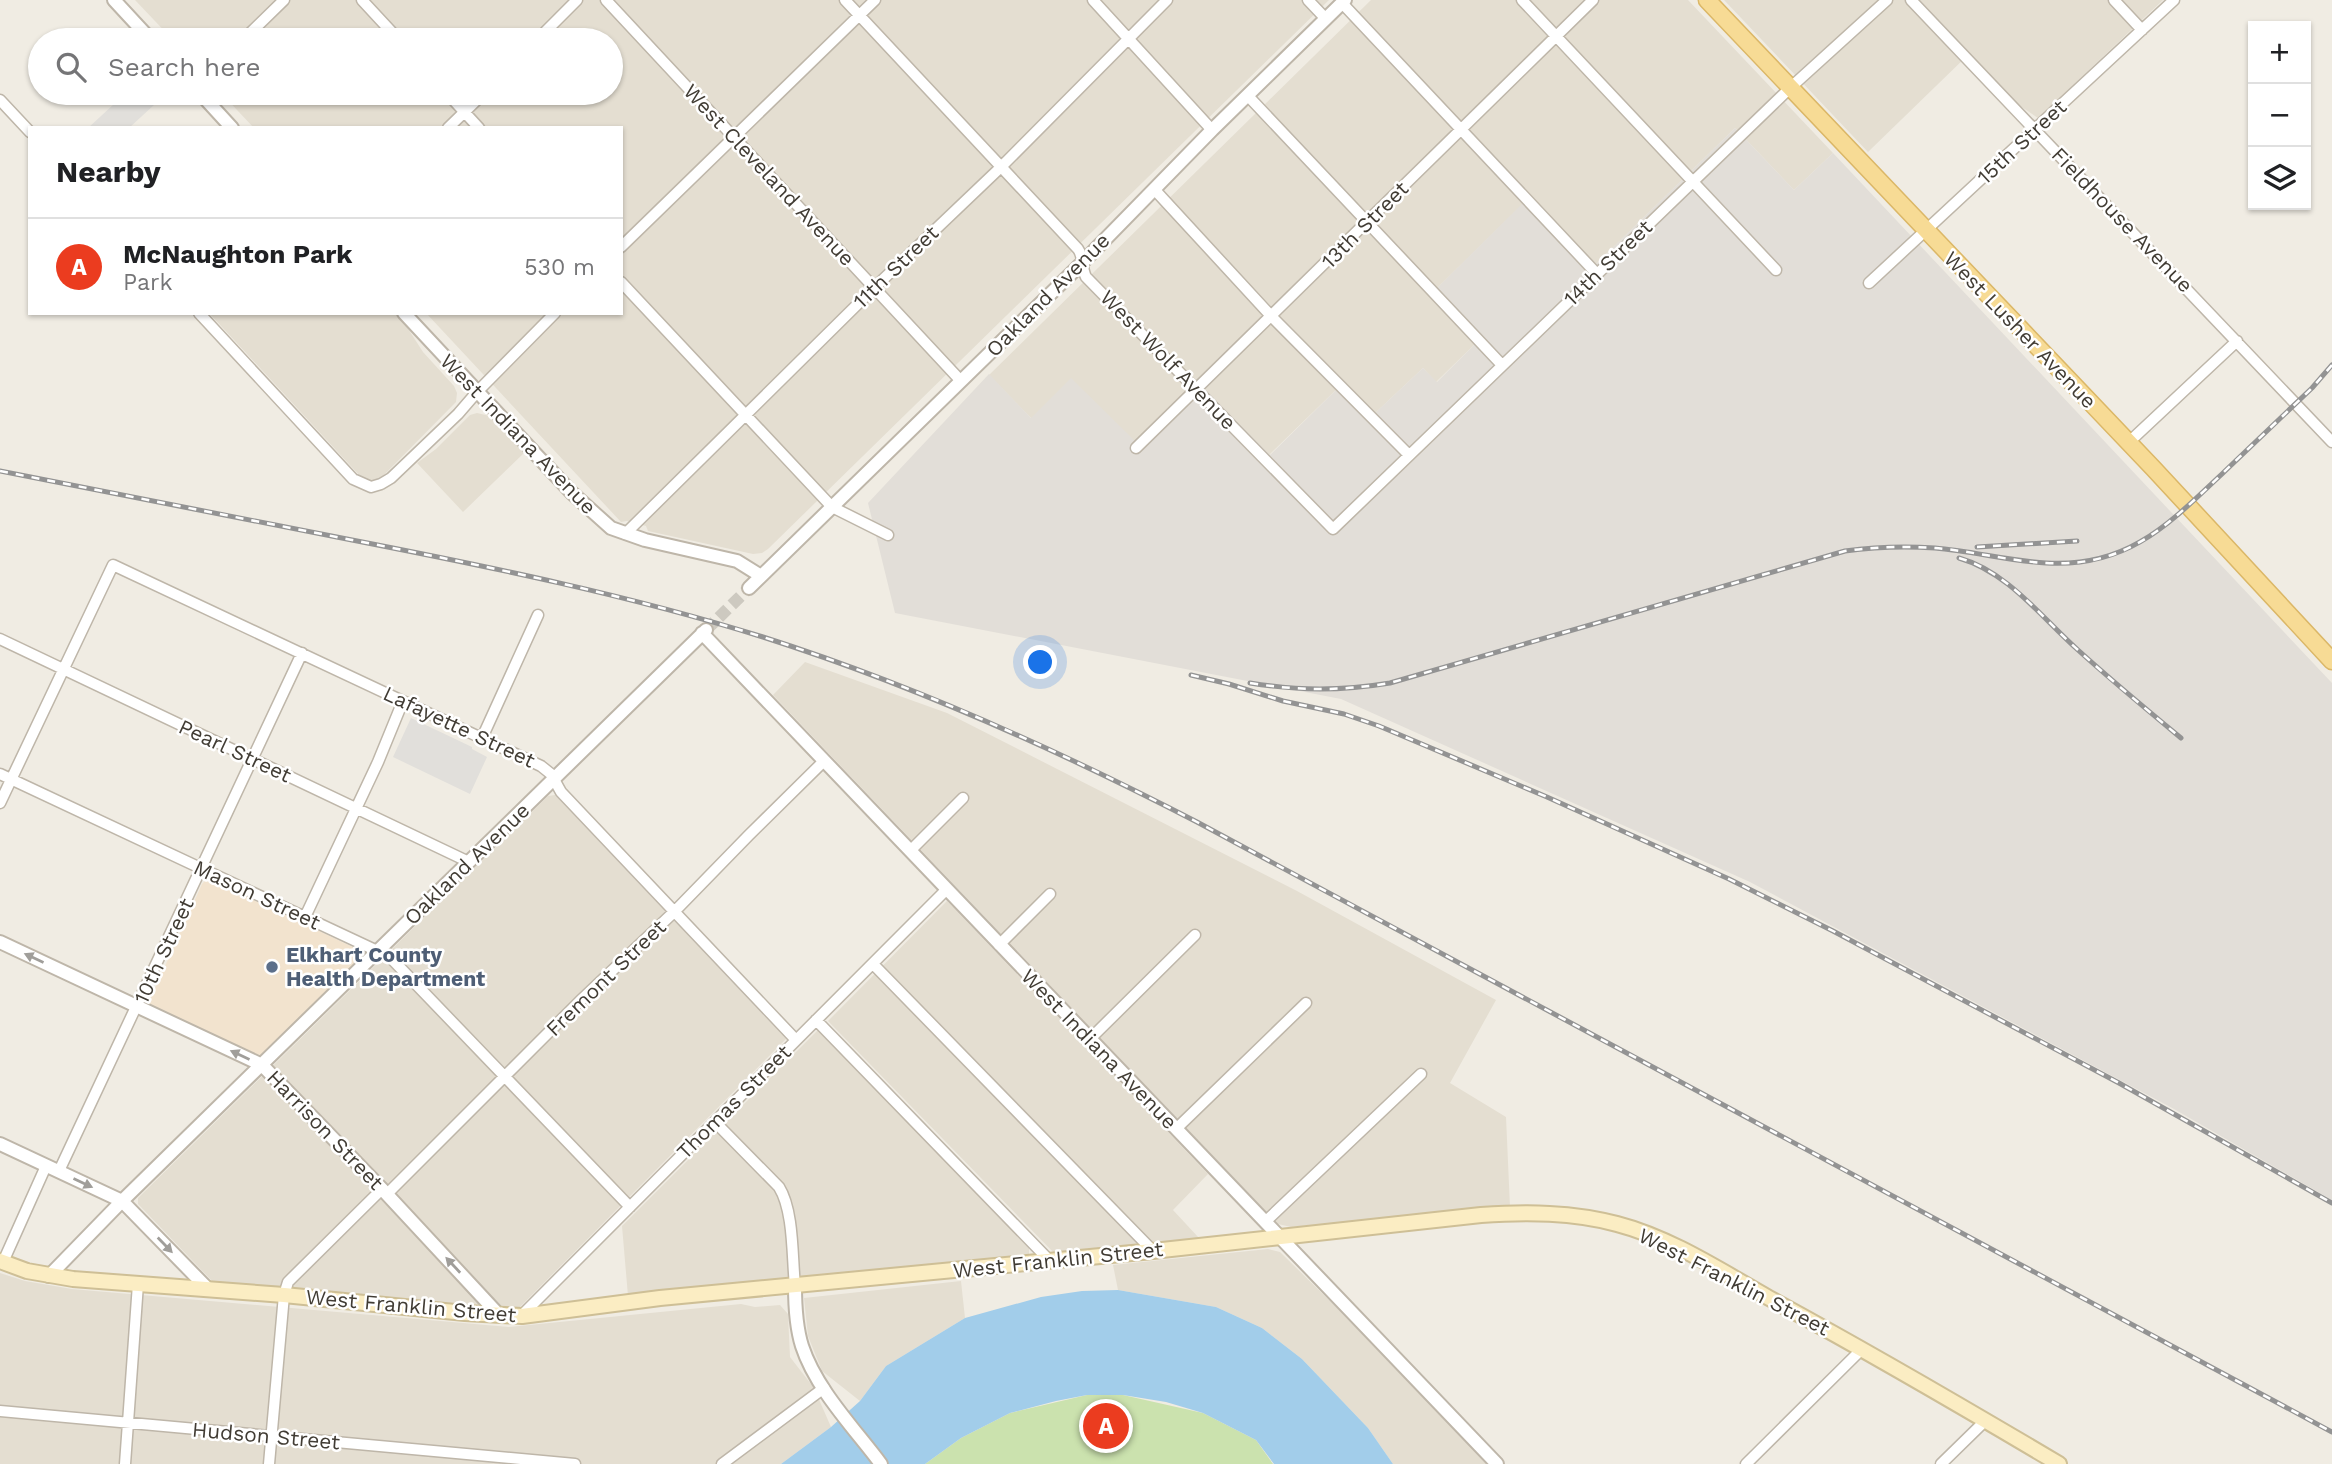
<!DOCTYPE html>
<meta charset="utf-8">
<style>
:root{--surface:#fff;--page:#f6f6f6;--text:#202124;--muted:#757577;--line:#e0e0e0;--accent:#eb3c1f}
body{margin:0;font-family:"Work Sans",sans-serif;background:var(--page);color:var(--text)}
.controls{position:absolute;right:21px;top:21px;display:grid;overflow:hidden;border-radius:0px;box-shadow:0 2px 5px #0004}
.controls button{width:63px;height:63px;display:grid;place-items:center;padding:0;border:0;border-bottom:2px solid var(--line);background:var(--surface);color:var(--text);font:35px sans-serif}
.you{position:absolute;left:1041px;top:663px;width:24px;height:24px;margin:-18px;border:5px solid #fff;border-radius:50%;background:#1a73e8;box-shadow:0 0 0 10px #1a73e833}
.badge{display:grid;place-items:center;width:46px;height:46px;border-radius:50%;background:var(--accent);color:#fff;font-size:23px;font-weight:700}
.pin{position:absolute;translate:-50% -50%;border:4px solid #fff;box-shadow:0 2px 7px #0006}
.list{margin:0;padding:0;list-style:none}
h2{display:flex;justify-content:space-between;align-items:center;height:91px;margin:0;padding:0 28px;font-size:30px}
h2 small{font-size:23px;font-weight:400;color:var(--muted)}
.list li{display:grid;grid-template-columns:46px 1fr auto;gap:21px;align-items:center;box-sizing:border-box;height:98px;padding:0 28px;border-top:2px solid var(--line)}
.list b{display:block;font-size:26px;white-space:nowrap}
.list p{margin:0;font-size:23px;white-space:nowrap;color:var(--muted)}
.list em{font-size:23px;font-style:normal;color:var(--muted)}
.icon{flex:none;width:38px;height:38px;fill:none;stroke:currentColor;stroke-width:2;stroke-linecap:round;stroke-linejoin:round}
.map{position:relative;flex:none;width:2332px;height:1464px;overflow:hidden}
.search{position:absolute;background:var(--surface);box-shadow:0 2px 5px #0004;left:28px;top:28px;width:595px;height:77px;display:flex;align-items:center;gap:18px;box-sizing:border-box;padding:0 24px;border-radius:38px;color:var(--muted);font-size:26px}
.panel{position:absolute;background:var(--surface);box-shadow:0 2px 5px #0004;left:28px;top:126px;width:595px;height:189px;border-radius:0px}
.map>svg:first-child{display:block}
</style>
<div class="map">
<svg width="2332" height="1464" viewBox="0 0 2332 1464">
<rect width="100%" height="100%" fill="#f0ece3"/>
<path fill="#e4ded1" d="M135,0H1329L768,549L762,553L753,554L648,531L646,526L627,521L621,522L426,313H621V128H254L221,93H611V40H173Z
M1371,0H1688L1833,153L1794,190L1735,128L1596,264L1531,196L1429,296L1475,344L1436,382L1423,368L1373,415L1343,383L1269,455L1197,381L1137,443L1031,418L989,375Z
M1724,0H2163L2038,118L2013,101L1969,54L1868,152Z
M209,313H395L405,324L423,352L454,386L457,393L456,402L382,477L375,480H368L360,476Z
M477,413L490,416L524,453L463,512L417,463L436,449L470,415Z
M805,662L947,713L1297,891L1496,1000L1450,1083L1506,1117L1510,1207L1291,1227L1278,1224L773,695Z
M555,795L786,1039L518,1309L213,1282L138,1204V1198L548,796Z
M947,901L1208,1174L1173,1210L1199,1238L1055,1254L828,1021Z
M818,1030L1029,1248V1255L628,1296L622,1226Z
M1268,1249L1280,1252L1331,1302L1487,1464H1393L1368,1428L1302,1359L1262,1328L1216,1307L1118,1290L1113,1265Z
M0,1273L25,1281L72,1289L509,1327L741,1304L755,1307L780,1305L788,1314L790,1357L814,1388L831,1427L781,1464H0Z
M961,1281L965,1318L886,1366L860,1401L822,1371L808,1336L804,1298Z"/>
<path fill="#f2e3ce" d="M206,880L213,881L357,949L360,955L359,961L261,1055L254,1054L148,1004L202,884Z"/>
<path fill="#e2ded8" d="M1735,128L1794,190L1833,153L2332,683V1200L2174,1109L1750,882L1341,699L895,613L868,503L989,374L1031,418L1071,378L1137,443L1197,381L1270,455L1343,383L1374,414L1423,368L1437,382L1475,344L1429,296L1530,196L1596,264Z"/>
<path fill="#cbe2ae" d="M1087,1395H1123L1203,1413L1256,1440L1273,1464H925L961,1438L1010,1413Z"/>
<path fill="#e1dfdb" d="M104,93H167L129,128H88L114,104Z
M411,718L472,747V749L487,757L470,794L393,757Z"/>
<path fill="#a2cdea" d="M1118,1290L1216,1307L1262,1328L1302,1359L1368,1428L1393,1464H1274L1256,1440L1203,1413L1166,1402L1123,1395H1087L1056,1401L1010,1413L961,1438L925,1464H781L831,1427L860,1401L886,1366L965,1318L1041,1297L1082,1291Z"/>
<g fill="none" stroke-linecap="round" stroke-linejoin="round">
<path stroke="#cdc9c0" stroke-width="12" stroke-dasharray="12 6" stroke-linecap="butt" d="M706,630L749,588"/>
<g stroke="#beb6a9" stroke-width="13">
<path id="minor" d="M362,0L399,40
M606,0L961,381
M845,0L1078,249C1084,257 1081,267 1086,277L1333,529L1790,88L1887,0
M1093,0L1212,130
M1308,0L1326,19
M1522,0L1776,270
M1911,0L2332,442
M2114,0L2142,30
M1342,3L1597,274
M243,40L284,0
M537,40L577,0
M447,93L479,128
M1249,97L1502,365
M0,100L30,132
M448,128L484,93
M1154,189L1272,317L1409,455
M621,247L875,0
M621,282L832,507L888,535
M1869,283L2174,0
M199,313L353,479L371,487L381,484L391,478L458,414L477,392L555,313
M2128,443L2237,341
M1136,448L1593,0
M625,534L874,288L1001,167L1167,0
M0,639L469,862
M482,738L538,615
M0,774L373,949L386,953L630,1207
M0,803L113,565L541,766L551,774L561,792L796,1040
M910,851L963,798
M305,917L378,762L403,701
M999,945L1050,894
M873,964L1153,1251
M816,1020L1049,1260
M1090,1039L1195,935
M715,1122L779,1187C794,1211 792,1258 795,1286
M1176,1129L1306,1003
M59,1171L302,653
M387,1194L579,1002L674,912L749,835L824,761
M1265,1222L1421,1074
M3,1262L46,1166
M522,1315L947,889
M0,1411L575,1464
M125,1464L138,1284
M269,1464L284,1295L288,1282L382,1189
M722,1464L824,1388
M1746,1464L1862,1349
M1941,1464L1985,1421"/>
</g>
<g stroke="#beb6a9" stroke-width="16">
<path id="tertiary" d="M114,0L151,40
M200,93L232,128
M404,313L572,493L611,528L645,540L737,561L761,576
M749,588L1083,262L1212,130L1345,0
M702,633L1497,1464
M0,942L262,1065L382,1189L499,1315
M0,1144L122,1201L208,1289
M49,1276L122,1201L706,630
M795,1286C795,1306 796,1327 802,1346C816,1389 854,1428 881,1464"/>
</g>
<g stroke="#cebf96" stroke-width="18">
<path id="secondary" d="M0,1261L27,1271L73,1279L284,1295L465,1313L522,1316L660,1298L1153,1251L1481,1215C1527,1212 1572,1212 1617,1224C1671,1238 1721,1271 1769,1298C1867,1351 1963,1407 2059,1464"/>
</g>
<g stroke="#dbb767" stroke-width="19">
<path id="primary" d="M1707,0L2153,468L2332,661"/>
</g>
<use href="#minor" stroke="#fff" stroke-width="10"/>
<use href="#tertiary" stroke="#fff" stroke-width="12"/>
<use href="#secondary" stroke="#fbedc3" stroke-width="14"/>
<use href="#primary" stroke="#f7db95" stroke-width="16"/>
<g stroke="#939393" stroke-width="5">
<path id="rail" d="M0,471C118,494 235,517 352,540C491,567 628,595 763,637C914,685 1056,749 1197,822L2332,1432
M1977,547L2077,541
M1959,558C2008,572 2041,617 2078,650C2111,680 2146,709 2181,738
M1191,675L1229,684L1283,701L1344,714L1379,726L1547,797L1729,879L1833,931L2119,1083L2332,1203
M1250,683C1299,691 1341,691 1390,683L1845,551C1874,547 1905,546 1935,548C1972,551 2009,561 2046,563C2128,568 2169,524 2224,472C2253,444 2283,416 2312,388L2332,365"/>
</g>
<use href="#rail" stroke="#fff" stroke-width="2.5" stroke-dasharray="8" stroke-linecap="butt"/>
</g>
<defs><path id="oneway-solid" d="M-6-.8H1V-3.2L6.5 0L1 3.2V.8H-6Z" transform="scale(1.75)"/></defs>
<g fill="#a09e9a">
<use href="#oneway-solid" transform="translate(34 958) rotate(-155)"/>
<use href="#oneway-solid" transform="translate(240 1055) rotate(-155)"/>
<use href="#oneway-solid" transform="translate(83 1183) rotate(25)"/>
<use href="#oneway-solid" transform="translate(165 1245) rotate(46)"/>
<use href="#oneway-solid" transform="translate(453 1265) rotate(-133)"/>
</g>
<circle fill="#5c6f8a" stroke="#fff" stroke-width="2.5" cx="272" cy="967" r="7"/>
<g text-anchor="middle" stroke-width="5" stroke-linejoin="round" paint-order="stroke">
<g font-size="21" fill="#413c34" stroke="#fff">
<text transform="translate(2022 142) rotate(-43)" y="7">15th Street</text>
<text transform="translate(769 175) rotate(47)" y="7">West Cleveland Avenue</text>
<text transform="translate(2122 220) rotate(46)" y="7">Fieldhouse Avenue</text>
<text transform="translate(1365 225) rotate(-45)" y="7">13th Street</text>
<text transform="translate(1608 263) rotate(-44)" y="7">14th Street</text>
<text transform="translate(896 267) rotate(-44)" y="7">11th Street</text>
<text transform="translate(1048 295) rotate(-45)" y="7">Oakland Avenue</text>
<text transform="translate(2020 330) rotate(46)" y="7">West Lusher Avenue</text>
<text transform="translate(1168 360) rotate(46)" y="7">West Wolf Avenue</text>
<text transform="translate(518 434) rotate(46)" y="7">West Indiana Avenue</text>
<text transform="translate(459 727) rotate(25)" y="7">Lafayette Street</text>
<text transform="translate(235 751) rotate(25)" y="7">Pearl Street</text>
<text transform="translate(467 864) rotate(-44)" y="7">Oakland Avenue</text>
<text transform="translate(257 895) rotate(25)" y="7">Mason Street</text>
<text transform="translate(164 951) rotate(-65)" y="7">10th Street</text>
<text transform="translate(606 978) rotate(-44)" y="7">Fremont Street</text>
<text transform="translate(1099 1049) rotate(46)" y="7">West Indiana Avenue</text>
<text transform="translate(734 1102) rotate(-45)" y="7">Thomas Street</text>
<text transform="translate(325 1130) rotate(46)" y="7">Harrison Street</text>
<text transform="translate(1058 1260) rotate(-6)" y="7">West Franklin Street</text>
<text transform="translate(1734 1282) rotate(27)" y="7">West Franklin Street</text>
<text transform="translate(411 1306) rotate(5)" y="7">West Franklin Street</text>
<text transform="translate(266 1436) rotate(5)" y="7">Hudson Street</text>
</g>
<g font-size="21" font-weight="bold" fill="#4e5e75" stroke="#fff" text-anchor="start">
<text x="286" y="962">Elkhart County<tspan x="286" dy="24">Health Department</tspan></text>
</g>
</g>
</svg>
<div class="controls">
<button>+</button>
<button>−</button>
<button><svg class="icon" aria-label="layers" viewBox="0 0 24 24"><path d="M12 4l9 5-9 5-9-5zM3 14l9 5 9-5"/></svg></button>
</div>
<div class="you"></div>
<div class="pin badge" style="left:1106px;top:1426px">A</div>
<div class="search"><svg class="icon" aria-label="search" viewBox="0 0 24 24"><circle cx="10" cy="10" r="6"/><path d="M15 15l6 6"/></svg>Search here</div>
<section class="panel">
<h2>Nearby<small></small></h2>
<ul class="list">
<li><span class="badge">A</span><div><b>McNaughton Park</b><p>Park</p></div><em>530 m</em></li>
</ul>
</section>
</div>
